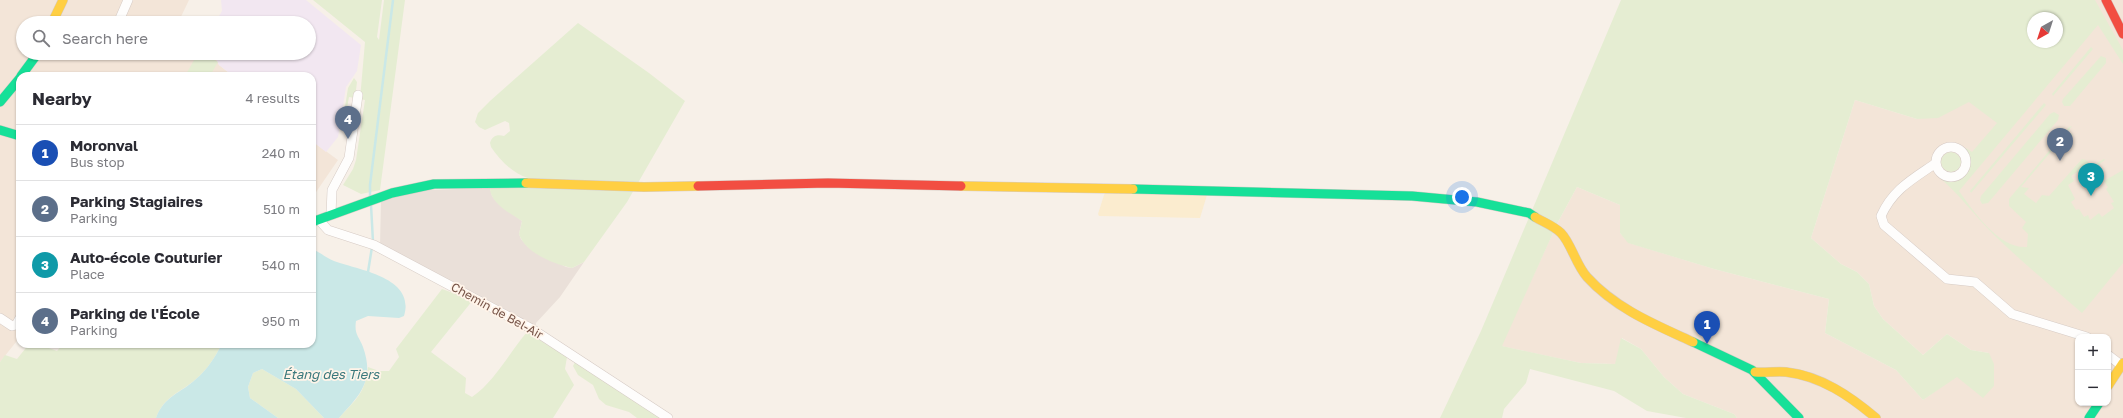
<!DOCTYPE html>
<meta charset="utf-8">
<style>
:root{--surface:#fff;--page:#f7f7f7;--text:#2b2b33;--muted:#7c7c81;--line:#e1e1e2;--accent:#2563eb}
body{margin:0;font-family:"Golos Text",sans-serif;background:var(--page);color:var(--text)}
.controls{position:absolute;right:12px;bottom:12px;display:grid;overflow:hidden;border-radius:8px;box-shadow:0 1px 3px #0004}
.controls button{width:36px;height:36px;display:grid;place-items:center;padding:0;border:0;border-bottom:1px solid var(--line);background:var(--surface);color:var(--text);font:20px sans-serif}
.compass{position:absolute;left:2027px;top:12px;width:36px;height:36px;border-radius:50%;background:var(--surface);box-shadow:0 1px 3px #0004;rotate:219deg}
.you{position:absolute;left:1462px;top:197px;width:14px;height:14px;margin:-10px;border:3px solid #fff;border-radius:50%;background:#1a73e8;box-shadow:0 0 0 6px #1a73e833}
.badge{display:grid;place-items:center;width:26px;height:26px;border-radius:50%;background:var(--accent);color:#fff;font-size:13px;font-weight:700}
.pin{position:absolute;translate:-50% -33px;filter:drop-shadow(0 1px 2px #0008)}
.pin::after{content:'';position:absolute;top:21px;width:14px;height:12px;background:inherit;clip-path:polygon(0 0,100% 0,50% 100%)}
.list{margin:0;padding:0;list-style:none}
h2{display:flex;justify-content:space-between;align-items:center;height:52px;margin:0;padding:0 16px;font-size:17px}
h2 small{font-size:13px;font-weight:400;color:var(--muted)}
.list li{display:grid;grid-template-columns:26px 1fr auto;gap:12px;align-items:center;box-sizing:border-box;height:56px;padding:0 16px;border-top:1px solid var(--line)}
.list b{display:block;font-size:15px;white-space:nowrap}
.list p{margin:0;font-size:13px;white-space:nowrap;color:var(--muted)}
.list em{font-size:13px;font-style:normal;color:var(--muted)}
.icon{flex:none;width:22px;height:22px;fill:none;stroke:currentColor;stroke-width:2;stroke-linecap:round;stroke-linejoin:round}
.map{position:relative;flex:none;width:2123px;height:418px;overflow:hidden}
.search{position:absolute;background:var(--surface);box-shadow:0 1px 3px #0004;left:16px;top:16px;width:300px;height:44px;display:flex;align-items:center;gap:10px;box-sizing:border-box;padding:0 14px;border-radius:22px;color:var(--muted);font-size:15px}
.panel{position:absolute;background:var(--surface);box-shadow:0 1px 3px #0004;left:16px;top:72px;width:300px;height:276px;border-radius:12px}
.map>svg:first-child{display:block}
</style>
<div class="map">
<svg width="2123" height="418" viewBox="0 0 2123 418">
<rect width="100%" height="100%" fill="#f7f0e8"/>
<path fill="#f3e5d8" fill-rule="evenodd" d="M0,0H189L178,23H23V53H213L219,65L233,76H20V337L0,362Z
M2091,0H2123V418H1737L1734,414L1683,394L1664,377L1641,349L1622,338L1616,364L1581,363L1501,346L1558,222L1577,187L1620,205V233L1629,243L1714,269L1829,299L1825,333L1896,370L1923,400L1989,353L1971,350L1947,334L1923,355L1883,319L1874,306L1869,284L1857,272L1841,264L1811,238L1855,100L1917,119L2000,80L2057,42ZM2078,337H2108V403H2078Z
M312,141L338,160L312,198Z"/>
<path fill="#eae0d9" d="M490,188L492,196L497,202L522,221L519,234L521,239L528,247L566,267L572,268L584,262L560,297L536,323V327L380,246L381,200L426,190Z"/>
<path fill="#f2e7f1" d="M221,0H306L361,45L357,71L346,87L338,137L326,152L312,141V76H233L219,65L213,53H309V23H215L222,11Z"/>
<path fill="#e5edd2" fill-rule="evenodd" d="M313,0H382L377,37L379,40L384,0H405L380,190L361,194L343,185L353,169L356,160L365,100L360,99L365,42Z
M1621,0H2095L2123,50V64L2098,25L1959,191C1974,212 1999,249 2027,247L2028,234L2022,228L2026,222L2009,206V199L2069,127L2072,126L2068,131L2073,135L2069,140H2061L2021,187L2029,188L2024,194L2036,203L2042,195L2049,196L2082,159L2086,160L2092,166L2104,159L2105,160L2084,175L2080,170L2071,176L2074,181L2068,185L2075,199L2071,202L2076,210L2079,209L2084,217L2088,215L2090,220L2099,213L2102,217L2114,208L2111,203L2114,202L2106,189L2108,187L2104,181L2123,170V263L2082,313C2052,287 2022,262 1994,235C1975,216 1960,195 1939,177L1940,176C1945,178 1950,181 1956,179C1969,176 1972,160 1964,151L1966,148L1972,152L1997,123L1969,102L1938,118L1917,119L1855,100L1811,238L1841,264L1857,272L1869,284L1874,306L1883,319L1923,355L1947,334L1971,350L1989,353L1994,364V386L1983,398L1957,377L1923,400L1896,370L1825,333L1829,299L1714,269L1628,243L1620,233V205L1577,187L1558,222L1502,346L1581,363L1615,364L1621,338L1641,349L1664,377L1683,394L1734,414L1737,418H1686L1647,411L1614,391L1530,369L1526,383L1504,409L1502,418H1440L1481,331ZM2033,18H2057V42H2033Z
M578,23L649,73L685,101L627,202L584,262L572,268C554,264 525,253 519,234L522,221C511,214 490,203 490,188L528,178C512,173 500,160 491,147L490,143C492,136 497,134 504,136L510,131L509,123L505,121L485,130L479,127L475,122L478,113L490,101Z
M2091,47L2093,49L2053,96L2052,94Z
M198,53H203L218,62L210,76H185Z
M2101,56L2106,58V63L2070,106H2064L2062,102L2063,99Z
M354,78L357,82L355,98L349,97L347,108L345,107L348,88Z
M2044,103L2046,105L1971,193L1970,191Z
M2054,112L2059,115L2058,120L1988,203L1982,204L1980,200L1981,196L2050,114Z
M1941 162a10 10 0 1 1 20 0a10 10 0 1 1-20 0Z
M442,289L473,300L431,352L466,378L465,393L472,397C495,381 509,353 527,332L567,357L565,369L574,385L553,418H339C356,399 365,394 368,367L379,371H389L399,357L396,349Z
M29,344H38L57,351L63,344H222C215,357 207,370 196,379C180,393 164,396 156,418H0V362L5,355L17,359Z
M575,362L663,418H637L629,412L606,405L599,399L593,385L578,375L573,366Z
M262,369L296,389L324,418H278L250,398L248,387L253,373Z"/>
<path fill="#fbeccf" d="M1105,192L1207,195L1200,218L1099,216L1098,214Z"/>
<path fill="#cae8e7" d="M312,249C320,252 326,258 334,261C358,270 416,277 404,316L399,318L368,316L356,321C354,335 359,336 363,347C375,381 360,395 339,418H324L296,389L262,369L253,373L248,387L250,398L278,418H156C164,396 181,393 196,379C207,370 215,357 222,344H312Z"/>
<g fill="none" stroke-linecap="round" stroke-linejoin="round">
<path stroke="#cae8e7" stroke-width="2.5" d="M370,196V185L393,0
M371,205L373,242
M368,272L372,247"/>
<g stroke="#d6cbc5" stroke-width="10">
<path id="street" d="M118,23L128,0
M1936 162a15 15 0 1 1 30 0a15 15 0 1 1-30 0Z
M1936,163C1913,179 1893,189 1881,216L1884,225L1947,279L1975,282L2012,314L2087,337
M331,214L332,190L349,158L358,95
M319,220L328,230L374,245L532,329L668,418
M0,318L12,326L16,325L20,318
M2108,355L2121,365"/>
</g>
<g stroke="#d6cbc4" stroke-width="10">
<path id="fast" d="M21,76L38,53
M0,102L20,78
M0,130L20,136
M1133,189L1412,196L1477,202L1529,213L1535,217
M312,222L392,193L434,184L526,183
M1693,342L1752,370L1799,418
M2089,418L2099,403"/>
</g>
<g stroke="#d6cbc4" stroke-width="10">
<path id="slow" d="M52,23L63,0
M526,183L644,187L698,186
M961,186L1133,189
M1535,217C1543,222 1554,226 1561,233C1571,243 1576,265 1587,277C1616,309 1656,325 1693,342
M1755,372C1765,373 1776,371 1786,372C1821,376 1850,396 1876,418
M2108,386L2123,363"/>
</g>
<g stroke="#d6cbc4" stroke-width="10">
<path id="jam" d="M2106,0L2123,34
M698,186L828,183L961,186"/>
</g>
<use href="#street" stroke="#fefdfc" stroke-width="9"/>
<use href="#fast" stroke="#16e098" stroke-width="9"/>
<use href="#slow" stroke="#ffcf43" stroke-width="9"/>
<use href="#jam" stroke="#f24e42" stroke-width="9"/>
</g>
<g text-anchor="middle" stroke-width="3.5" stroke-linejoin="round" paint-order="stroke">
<g font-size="12" fill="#765347" stroke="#fff4e9">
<text transform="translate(497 311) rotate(29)" y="4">Chemin de Bel-Air</text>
</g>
<g font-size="13" font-style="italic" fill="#3a787c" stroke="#fff4e9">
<text x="331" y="379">Étang des Tiers</text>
</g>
</g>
</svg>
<div class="controls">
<button>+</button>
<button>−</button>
</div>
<svg class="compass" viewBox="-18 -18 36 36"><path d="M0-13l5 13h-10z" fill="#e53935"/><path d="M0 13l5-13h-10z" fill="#7c7c81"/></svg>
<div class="you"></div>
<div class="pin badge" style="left:1707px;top:344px;background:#1a4fb4">1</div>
<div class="pin badge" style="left:2060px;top:161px;background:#5c6f8a">2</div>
<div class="pin badge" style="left:2091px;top:196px;background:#0f9aa8">3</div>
<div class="pin badge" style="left:348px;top:139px;background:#5c6f8a">4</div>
<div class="search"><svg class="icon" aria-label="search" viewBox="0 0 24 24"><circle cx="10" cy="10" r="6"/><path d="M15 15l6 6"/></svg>Search here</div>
<section class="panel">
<h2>Nearby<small>4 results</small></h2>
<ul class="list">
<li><span class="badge" style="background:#1a4fb4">1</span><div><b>Moronval</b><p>Bus stop</p></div><em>240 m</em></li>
<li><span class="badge" style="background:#5c6f8a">2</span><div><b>Parking Stagiaires</b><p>Parking</p></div><em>510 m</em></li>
<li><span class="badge" style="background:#0f9aa8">3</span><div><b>Auto-école Couturier</b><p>Place</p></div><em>540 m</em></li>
<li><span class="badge" style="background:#5c6f8a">4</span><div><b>Parking de l'École</b><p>Parking</p></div><em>950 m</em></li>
</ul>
</section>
</div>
